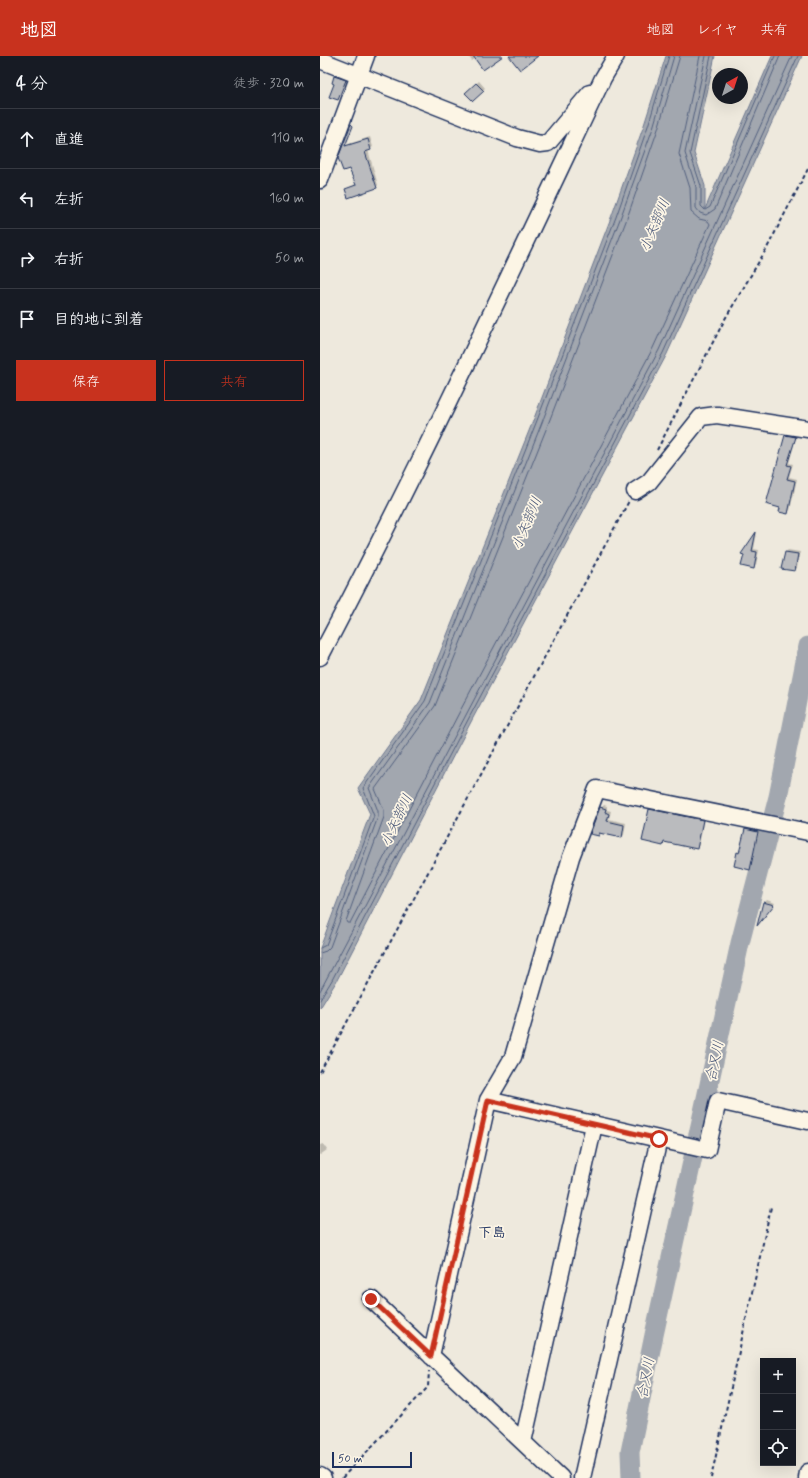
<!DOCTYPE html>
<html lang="ja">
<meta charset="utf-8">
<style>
:root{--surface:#171b24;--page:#242831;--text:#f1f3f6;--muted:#9ea1a6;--line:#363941;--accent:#c8321e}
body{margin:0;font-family:Mynerve,"Klee One",sans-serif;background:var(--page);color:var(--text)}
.controls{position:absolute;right:12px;bottom:12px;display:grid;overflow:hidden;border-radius:0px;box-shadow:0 4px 16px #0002}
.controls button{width:36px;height:36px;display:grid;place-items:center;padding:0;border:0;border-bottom:1px solid var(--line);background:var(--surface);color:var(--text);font:20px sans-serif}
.compass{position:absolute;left:392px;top:12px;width:36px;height:36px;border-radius:50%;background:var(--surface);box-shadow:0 4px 16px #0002;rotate:39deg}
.scale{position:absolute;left:12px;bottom:10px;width:80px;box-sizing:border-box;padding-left:4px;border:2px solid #1b2f5e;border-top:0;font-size:11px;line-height:14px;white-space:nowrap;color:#1b2f5e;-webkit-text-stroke:3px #fcf5e5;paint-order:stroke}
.stop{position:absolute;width:12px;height:12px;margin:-9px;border:3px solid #c8321e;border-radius:50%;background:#fff}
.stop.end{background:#c8321e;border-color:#fff;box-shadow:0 1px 4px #0008}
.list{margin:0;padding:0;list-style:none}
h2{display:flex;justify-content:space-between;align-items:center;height:52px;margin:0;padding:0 16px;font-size:17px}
h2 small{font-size:13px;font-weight:400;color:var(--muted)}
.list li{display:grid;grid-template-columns:26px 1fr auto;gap:12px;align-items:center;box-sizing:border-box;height:60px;padding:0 16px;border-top:1px solid var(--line)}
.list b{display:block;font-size:15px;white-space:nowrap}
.list em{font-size:13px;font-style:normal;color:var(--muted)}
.actions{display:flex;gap:8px;padding:12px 16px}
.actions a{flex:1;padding:9px 0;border:1px solid var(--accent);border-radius:0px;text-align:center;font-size:14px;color:var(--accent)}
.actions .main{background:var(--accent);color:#fff}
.icon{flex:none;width:22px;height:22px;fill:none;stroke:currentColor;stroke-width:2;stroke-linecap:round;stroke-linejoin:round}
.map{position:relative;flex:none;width:488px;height:1422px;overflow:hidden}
header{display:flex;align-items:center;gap:24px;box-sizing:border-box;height:56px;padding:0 20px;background:var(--accent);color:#fff}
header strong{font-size:19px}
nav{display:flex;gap:22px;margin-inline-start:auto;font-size:14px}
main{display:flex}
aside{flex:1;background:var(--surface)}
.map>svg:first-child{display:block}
</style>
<header>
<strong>地図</strong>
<nav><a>地図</a><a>レイヤ</a><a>共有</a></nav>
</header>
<main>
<aside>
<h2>4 分<small>徒歩 · 320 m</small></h2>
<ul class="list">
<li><svg class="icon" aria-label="ahead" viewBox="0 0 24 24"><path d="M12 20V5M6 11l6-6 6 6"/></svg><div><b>直進</b></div><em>110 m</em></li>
<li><svg class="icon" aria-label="left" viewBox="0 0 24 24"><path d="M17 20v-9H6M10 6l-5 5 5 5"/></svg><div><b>左折</b></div><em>160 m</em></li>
<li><svg class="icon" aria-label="right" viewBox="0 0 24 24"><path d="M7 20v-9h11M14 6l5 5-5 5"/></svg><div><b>右折</b></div><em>50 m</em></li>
<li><svg class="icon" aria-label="arrive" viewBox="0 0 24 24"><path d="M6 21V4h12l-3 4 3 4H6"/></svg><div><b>目的地に到着</b></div></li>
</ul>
<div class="actions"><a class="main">保存</a><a>共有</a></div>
</aside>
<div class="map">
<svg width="488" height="1422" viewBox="0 0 488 1422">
<rect width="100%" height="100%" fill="#eee9dd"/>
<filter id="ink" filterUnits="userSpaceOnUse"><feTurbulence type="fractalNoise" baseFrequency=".025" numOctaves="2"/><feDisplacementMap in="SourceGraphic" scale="8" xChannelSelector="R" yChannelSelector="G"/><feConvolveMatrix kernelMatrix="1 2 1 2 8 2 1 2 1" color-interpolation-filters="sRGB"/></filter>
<g filter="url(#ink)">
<path fill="#a2a7af" stroke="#6c778f" d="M346,0H395L374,97L385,130V153L452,0H482L347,298L153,662L16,926L0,952V892L50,758L38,732L101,644L213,365L292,159L324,69Z"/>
<path fill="#0003" d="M148,0H181L156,2L152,5Z
M18,18L28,22L18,43L15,21Z
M159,25L165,32L153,43L147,37Z
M34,67L26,89L50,81L53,91L48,94L58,129L56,131L26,133L36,128L30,112L19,102Z
M469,377L477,378L469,407L473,408L469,421L477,423L470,454L467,457L466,380Z
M437,476L434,493L439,494L436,509L433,512L425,498H423Z
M468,494L480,496L477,512L475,514L466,496Z
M284,749L287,750V754L291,755L289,763L306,767L304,779L301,781L281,776L278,779L281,752Z
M333,751L384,762L379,789L376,792L345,786L343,788L330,754Z
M428,771L440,773L433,810L430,813L418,797L421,794L425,773Z
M447,844L455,847L439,867L444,847Z
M3,1088L7,1094L0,1099V1089Z"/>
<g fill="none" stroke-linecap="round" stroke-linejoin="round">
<path stroke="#515f7e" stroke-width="1" d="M360,0L338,73L306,165L227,371L115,650L55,733L64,754V761L26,865L27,867H30L140,655L333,292L390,168L388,165L379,163L371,156L370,132L359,98L380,0
M386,0L365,97L376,131V152L380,157L386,159L395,153L460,0
M391,0L370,97L381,130V150L385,154L390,151L455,0
M0,892L6,889L54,760L43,732L105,645L216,367L296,161L328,70L349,0
M0,897L6,895L10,891L58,761V755L49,732L110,647L221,369L300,163L333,72L354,0
M0,935L339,294L472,0
M0,944L12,924L150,660L343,297L478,0"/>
<path stroke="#a2a7af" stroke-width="19" d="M311,1422L310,1396L334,1279L420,887L458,741L488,590"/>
</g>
<path fill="#babbbe" stroke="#1b2f5e" d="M153,0H183L163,14Z
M189,0H218L200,14Z
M14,20L26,24L18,44L9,41L14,28L12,27Z
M156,27L164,35L153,45L145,37Z
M31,68L33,70L25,90L48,83L51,94L45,96L57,132L28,142L25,133L36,129L29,113L23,115L18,102Z
M465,379L476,381L467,409L471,410L467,423L475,425L468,458L459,456L460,452L446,448Z
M436,476L432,495L437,496L434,513L421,510L424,499L421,498Z
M465,496L478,498L475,515L461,513Z
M280,751L286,753L285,756L289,758L287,765L304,769L302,782L279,777V780L270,778Z
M329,753L383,764L377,793L344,786L343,790L322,785Z
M425,773L438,776L430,814L414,810L417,796L419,797Z
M443,846L454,849L437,870Z"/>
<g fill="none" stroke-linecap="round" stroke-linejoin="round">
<g stroke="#1b2f5e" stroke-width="19">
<path id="minor" d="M0,4L197,82L220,88L228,87L270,37
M0,124L46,0
M315,435L329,426L381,361L397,359L488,373
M0,601C100,411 191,216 283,22L296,0
M168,1044L387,1094L398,1045L488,1065
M51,1243L241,1422
M111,1300L168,1044L193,1001L251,801L277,733L488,776
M203,1386L274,1069
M0,1420L3,1422
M262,1422L339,1083
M487,1422L488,1416"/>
</g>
<path stroke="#1b2f5e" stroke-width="2" stroke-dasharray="4 3" stroke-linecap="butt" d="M337,394L405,263L447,192L488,113
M0,1016L309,445
M22,1422L108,1331L109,1315
M391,1422L451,1151"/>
<use href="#minor" stroke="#fcf5e5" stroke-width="16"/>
</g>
</g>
<g fill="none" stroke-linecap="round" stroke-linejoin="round" filter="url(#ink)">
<path stroke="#c8321e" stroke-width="5" d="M51,1243L111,1300L168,1044L339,1083"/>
</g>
<g text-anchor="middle" stroke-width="3.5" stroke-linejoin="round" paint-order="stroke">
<g font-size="14" font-style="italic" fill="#445376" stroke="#fcf5e5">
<text transform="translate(334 169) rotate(-67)" y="5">小矢部川</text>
<text transform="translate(206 467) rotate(-67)" y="5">小矢部川</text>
<text transform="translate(76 764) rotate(-65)" y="5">小矢部川</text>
<text transform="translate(394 1005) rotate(-78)" y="5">合又川</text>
<text transform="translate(325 1322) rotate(-79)" y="5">合又川</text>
</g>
<g font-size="14" font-weight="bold" fill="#1b2f5e" stroke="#fcf5e5">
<text x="172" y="1181">下島</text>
</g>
</g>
</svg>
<div class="controls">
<button>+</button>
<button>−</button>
<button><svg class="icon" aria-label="locate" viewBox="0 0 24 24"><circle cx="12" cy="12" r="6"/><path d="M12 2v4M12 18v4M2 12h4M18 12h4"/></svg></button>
</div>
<svg class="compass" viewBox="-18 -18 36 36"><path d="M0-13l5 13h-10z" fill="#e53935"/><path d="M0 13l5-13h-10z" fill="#9ea1a6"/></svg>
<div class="scale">50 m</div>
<div class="stop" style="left:339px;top:1083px"></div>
<div class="stop end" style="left:51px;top:1243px"></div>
</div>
</main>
